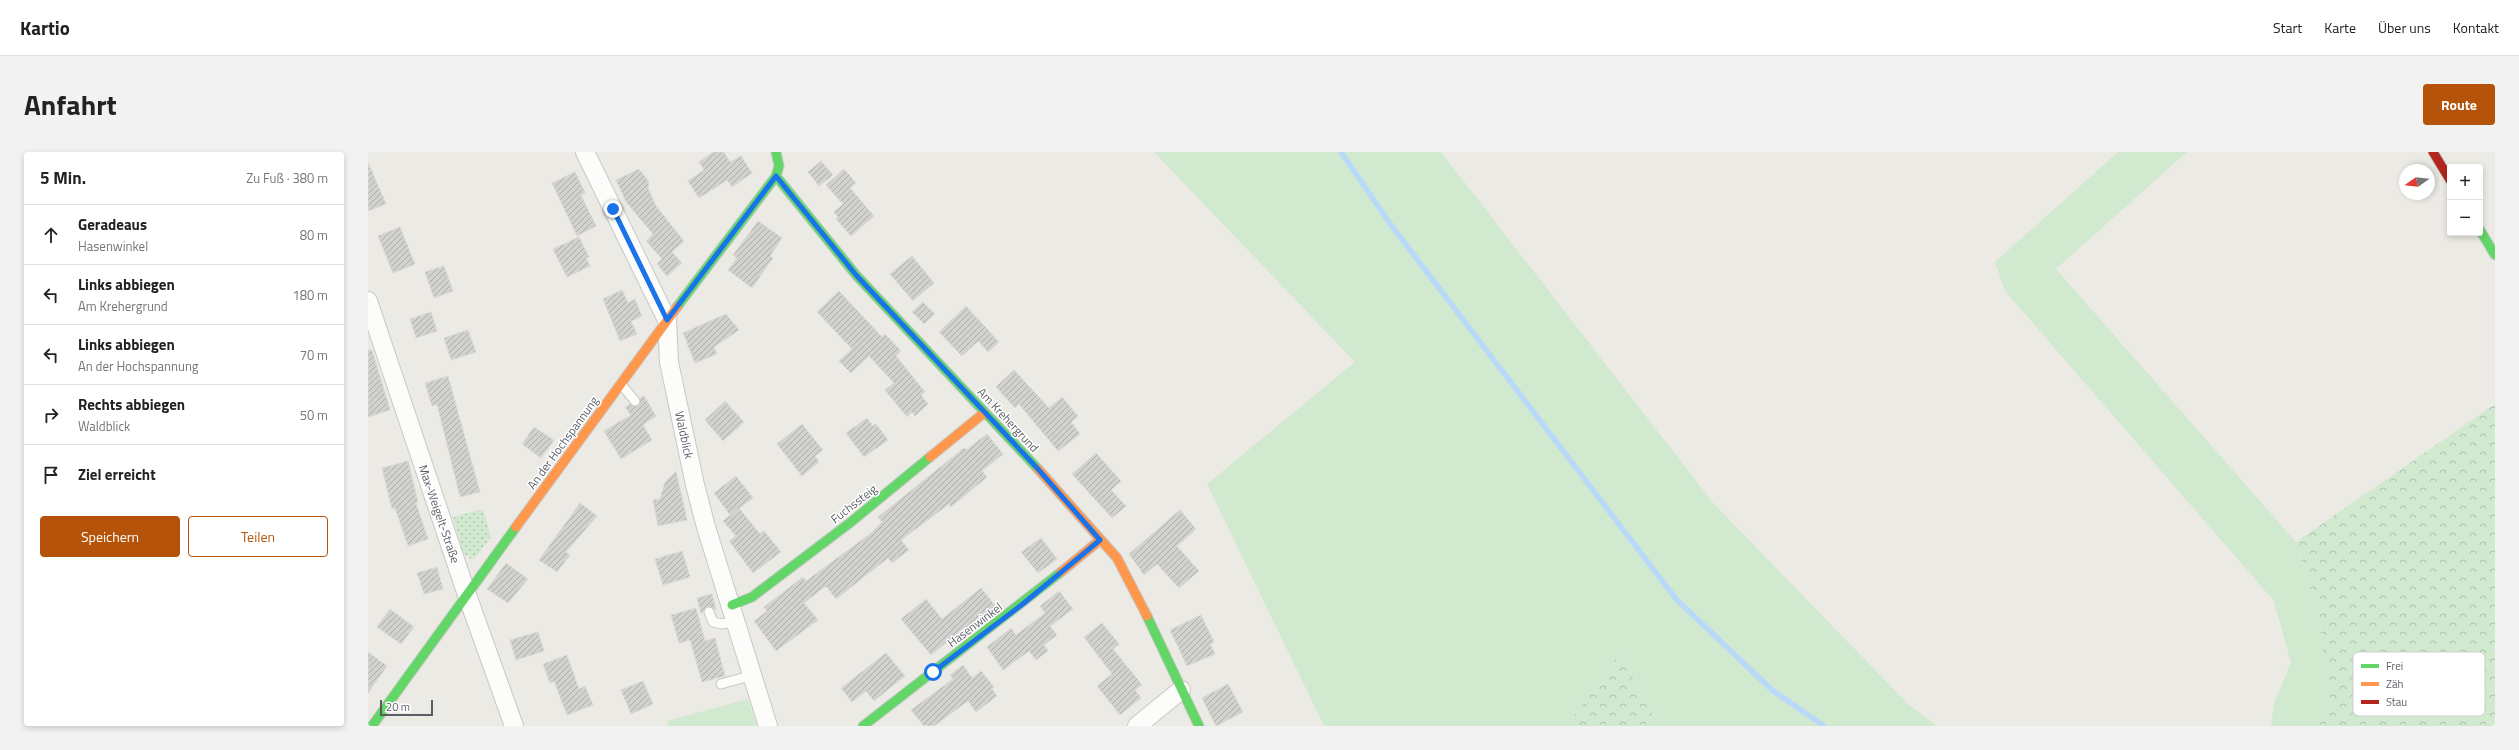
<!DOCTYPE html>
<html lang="de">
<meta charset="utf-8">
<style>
:root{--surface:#fff;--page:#f2f2f2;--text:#222;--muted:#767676;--line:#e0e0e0;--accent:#b45309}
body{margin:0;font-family:"Titillium Web",sans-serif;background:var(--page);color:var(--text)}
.controls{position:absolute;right:12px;top:12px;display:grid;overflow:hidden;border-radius:4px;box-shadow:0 2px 6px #0003}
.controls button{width:36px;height:36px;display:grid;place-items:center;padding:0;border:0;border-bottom:1px solid var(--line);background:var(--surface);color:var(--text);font:20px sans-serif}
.compass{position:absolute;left:2031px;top:12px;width:36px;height:36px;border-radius:50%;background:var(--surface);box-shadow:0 2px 6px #0003;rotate:256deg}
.scale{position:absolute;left:12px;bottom:10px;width:53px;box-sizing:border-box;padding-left:4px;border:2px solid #5a5e64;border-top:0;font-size:11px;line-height:14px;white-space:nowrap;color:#5a5e64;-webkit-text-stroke:3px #fff;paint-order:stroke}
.stop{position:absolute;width:12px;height:12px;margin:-9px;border:3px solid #1a73e8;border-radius:50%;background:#fff}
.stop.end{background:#1a73e8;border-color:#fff;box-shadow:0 1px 4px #0008}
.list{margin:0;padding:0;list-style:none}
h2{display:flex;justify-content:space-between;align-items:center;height:52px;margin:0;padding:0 16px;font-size:17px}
h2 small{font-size:13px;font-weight:400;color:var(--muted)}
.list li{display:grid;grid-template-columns:26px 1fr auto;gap:12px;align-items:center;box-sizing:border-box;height:60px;padding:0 16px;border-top:1px solid var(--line)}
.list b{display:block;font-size:15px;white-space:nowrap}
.list p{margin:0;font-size:13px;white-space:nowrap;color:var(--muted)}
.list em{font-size:13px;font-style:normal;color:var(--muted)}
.actions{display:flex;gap:8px;padding:12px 16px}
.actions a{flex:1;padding:9px 0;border:1px solid var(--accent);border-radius:4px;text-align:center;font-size:14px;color:var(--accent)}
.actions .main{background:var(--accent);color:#fff}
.icon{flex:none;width:22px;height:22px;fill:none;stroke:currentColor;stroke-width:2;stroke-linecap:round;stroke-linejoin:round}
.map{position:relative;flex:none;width:2127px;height:574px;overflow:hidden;border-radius:4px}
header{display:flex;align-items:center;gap:24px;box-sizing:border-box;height:56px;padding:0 20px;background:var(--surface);border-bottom:1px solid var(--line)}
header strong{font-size:19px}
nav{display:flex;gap:22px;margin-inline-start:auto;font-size:14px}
.intro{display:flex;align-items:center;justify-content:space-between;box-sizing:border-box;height:96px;padding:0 24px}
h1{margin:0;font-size:28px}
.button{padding:10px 18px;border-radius:4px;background:var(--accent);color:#fff;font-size:14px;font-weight:700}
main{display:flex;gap:24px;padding:0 24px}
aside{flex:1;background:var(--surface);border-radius:4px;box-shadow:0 2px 6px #0003}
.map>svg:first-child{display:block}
</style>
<header>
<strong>Kartio</strong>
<nav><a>Start</a><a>Karte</a><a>Über uns</a><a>Kontakt</a></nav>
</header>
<div class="intro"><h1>Anfahrt</h1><a class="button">Route</a></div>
<main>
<aside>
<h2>5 Min.<small>Zu Fuß · 380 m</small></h2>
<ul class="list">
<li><svg class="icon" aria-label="ahead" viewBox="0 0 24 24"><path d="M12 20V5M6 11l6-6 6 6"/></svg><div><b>Geradeaus</b><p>Hasenwinkel</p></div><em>80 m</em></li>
<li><svg class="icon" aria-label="left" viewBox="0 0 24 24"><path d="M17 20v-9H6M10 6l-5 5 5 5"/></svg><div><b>Links abbiegen</b><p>Am Krehergrund</p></div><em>180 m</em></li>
<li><svg class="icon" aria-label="left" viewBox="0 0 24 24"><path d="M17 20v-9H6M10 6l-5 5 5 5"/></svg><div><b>Links abbiegen</b><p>An der Hochspannung</p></div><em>70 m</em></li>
<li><svg class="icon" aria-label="right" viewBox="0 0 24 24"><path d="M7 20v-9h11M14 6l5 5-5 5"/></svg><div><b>Rechts abbiegen</b><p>Waldblick</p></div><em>50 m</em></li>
<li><svg class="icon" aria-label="arrive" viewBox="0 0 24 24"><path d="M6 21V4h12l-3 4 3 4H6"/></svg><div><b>Ziel erreicht</b></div></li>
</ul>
<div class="actions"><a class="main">Speichern</a><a>Teilen</a></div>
</aside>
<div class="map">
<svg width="2127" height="574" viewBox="0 0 2127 574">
<defs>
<pattern id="forest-crowns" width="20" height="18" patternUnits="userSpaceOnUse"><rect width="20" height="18" fill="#d1e9cf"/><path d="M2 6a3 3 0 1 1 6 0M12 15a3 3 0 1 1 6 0" fill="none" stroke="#adc0ac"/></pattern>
<pattern id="park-dots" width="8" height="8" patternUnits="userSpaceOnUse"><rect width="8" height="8" fill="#d1e9cf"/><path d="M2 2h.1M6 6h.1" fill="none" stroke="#adc0ac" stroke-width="1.8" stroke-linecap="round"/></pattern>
<pattern id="building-hatch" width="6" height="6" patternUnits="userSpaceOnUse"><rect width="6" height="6" fill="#d2d1cd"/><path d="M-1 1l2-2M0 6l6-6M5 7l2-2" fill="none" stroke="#adadaa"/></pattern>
</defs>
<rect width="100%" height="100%" fill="#eceae4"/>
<path fill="#d1e9cf" d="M786,0H1073L1346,352L1541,553L1569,574H1291L1252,501L1199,574H956L839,332L987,210Z
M1750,0H1819L1688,117L1928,390L1950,462L1962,545L1950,574H1903L1906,551L1923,511L1906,449L1637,139L1627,110Z
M380,547L389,574H301L299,569Z"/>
<path fill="url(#forest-crowns)" d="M2127,252V574H1950L1962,545L1950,462L1928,390Z
M1252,501L1291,574H1199Z"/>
<path fill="url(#park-dots)" d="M115,357L123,385L107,406L103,407L95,401L85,365Z"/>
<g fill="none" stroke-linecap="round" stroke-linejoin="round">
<path stroke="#b8d9f7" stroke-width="5.5" d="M973,0L1023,73L1308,447L1404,538L1456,574"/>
</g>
<path fill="url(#building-hatch)" stroke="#dbd9d4" d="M345,0H356L362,10L373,4L384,21L364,35L359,28L331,46L320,29L336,18L331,10Z
M453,9L465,23L451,34L440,20Z
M0,10L18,52L0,59Z
M271,17L281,30L280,36L288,54L316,89L304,100L314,111L299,124L289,112L294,107L278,89L285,82L258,50L248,28Z
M476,17L488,31L482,36L506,64L483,84L468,67L470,65L466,60L475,52L458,33Z
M207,20L217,41L213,43L228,74L209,84L184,31Z
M390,69L414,86L402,104L405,106L384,136L360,118L369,106L365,103Z
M32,75L47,112L25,121L10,84Z
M211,85L221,105L218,106L222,114L199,125L185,97Z
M544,104L566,131L545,149L522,122Z
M76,114L85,139L66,146L57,120Z
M254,138L260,151L267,147L274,164L263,169L269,182L252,189L235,147Z
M471,139L514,185L517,182L533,199L528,204L557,240L553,243L560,252L547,264L544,260L539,265L517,238L526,231L501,204L483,221L471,209L484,197L449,160Z
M555,150L567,162L556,172L544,160Z
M598,154L631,190L620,200L610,189L594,204L571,180Z
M63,160L69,179L48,186L42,167Z
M358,162L371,178L346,195L349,202L327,211L315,181Z
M100,178L108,200L83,208L76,186Z
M0,198H4L22,258L0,265Z
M646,218L681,256L694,245L710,264L703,270L712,282L690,299L651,252L647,256L628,235Z
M80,224L112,340L92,345L69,252L64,254L57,231Z
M276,244L288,264L275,273L284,288L253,307L236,279L263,263L257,255L262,252L270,254L272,246Z
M357,249L376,270L355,289L337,268Z
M499,266L505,274L508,272L520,288L496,305L478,281Z
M434,272L455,298L447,304L451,310L434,324L409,292Z
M166,275L186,288L173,306L154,292Z
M619,282L635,302L614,319L619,325L583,355L581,352L533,388L541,398L524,411L520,406L468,447L458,434L436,451L450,468L408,499L386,469L399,459L396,455L435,425L438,429L502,382L514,370L510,365L596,296L598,298Z
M728,301L753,329L743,338L758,354L744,366L704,322Z
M40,309L50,350L48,351L60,387L40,394L27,356L24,357L14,316Z
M308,319L319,368L290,374L285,348L292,347L297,330Z
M368,324L385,346L362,363L346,341Z
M212,351L229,364L198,400L202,403L189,420L171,408Z
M371,356L392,382L396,379L413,400L385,421L361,389L368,384L355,369Z
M812,358L828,377L809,394L831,419L811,436L789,412L776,423L761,402Z
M673,386L689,407L670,421L653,400Z
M314,399L322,425L295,433L287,407Z
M138,411L160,427L140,451L119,437Z
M69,415L75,437L56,442L49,421Z
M613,436L629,456L599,479L596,476L563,503L533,467L558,447L574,467Z
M691,439L705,457L682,474L689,483L676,493L680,499L668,508L661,499L635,518L619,495L643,476L648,483L677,461L672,454Z
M344,442L348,458L339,454L333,462L329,446Z
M328,456L337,489L347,486L357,524L334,530L322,488L311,491L303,463Z
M22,457L46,475L33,492L9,475Z
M833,463L846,490L842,492L847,502L819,514L802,478Z
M734,471L751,492L745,497L774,533L767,538L773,546L752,563L729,534L744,522L716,485Z
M170,480L176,499L148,508L142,488Z
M0,500L19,514L0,541Z
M518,501L537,524L506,549L498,539L484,550L473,536Z
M199,503L211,537L217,534L225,553L199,563L186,529L182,531L175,512Z
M595,513L604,526L613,519L626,535L624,537L629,544L608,560L600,549L566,574H556L543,558L585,527L582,523Z
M275,529L285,552L263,562L253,538Z
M860,532L875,560L848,574L834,546Z"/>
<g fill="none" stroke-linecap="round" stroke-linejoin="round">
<g stroke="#c8c8c7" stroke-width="11">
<path id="lane" d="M253,232L267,249
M341,460L345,470L354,472L369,469
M353,532L385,523"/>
</g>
<g stroke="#c8c8c7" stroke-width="20">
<path id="street" d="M217,0L299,168L301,210L327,333L338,375L400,574
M0,149L99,443L146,574
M769,574L813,538"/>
</g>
<g stroke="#c9c9c8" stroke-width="11">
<path id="fast" d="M408,24L488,123L670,317
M2112,78L2127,103
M309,155L408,24L411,14L408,0
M364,453L384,445L483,370L562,305
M779,464L831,574
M4,574L148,375
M495,574L693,420"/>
</g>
<g stroke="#c9c9c8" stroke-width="11">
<path id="slow" d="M562,305L616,261
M670,317L749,406L779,464
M148,375L309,155
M693,420L732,388"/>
</g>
<g stroke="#c9c9c8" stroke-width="11">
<path id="jam" d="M2065,0L2082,28"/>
</g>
<use href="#lane" stroke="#fcfcfb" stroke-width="9"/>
<use href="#street" stroke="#fcfcfb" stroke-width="18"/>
<use href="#fast" stroke="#63d668" stroke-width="9"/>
<use href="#slow" stroke="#ff974d" stroke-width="9"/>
<use href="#jam" stroke="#b3261e" stroke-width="9"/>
</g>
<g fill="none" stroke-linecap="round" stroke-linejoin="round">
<path stroke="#1a73e8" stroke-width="5" d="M245,57L299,168L408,24L488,123L670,317L732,388L656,451L565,520"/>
</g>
<g text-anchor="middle" stroke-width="3" stroke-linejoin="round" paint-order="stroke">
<g font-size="12" fill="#5a5e64" stroke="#fff">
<text transform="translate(640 268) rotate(47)" y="4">Am Krehergrund</text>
<text transform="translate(316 283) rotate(78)" y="4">Waldblick</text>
<text transform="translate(195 291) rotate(-54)" y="4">An der Hochspannung</text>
<text transform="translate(486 352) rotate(-38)" y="4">Fuchssteig</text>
<text transform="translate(71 362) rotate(71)" y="4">Max-Weigelt-Straße</text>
<text transform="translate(607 473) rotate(-37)" y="4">Hasenwinkel</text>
</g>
</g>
<rect x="1985" y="500" width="132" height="64" rx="6" fill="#fff" stroke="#cecfd0" stroke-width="1"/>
<rect x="1993" y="512" width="18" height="4" fill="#63d668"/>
<rect x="1993" y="530" width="18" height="4" fill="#ff974d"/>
<rect x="1993" y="548" width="18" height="4" fill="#b3261e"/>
<g font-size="11" fill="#5a5e64">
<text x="2018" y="518">Frei</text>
<text x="2018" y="536">Zäh</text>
<text x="2018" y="554">Stau</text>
</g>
</svg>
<div class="controls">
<button>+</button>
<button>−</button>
</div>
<svg class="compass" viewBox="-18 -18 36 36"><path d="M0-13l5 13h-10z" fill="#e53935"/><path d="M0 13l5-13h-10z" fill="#767676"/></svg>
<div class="scale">20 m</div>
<div class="stop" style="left:565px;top:520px"></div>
<div class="stop end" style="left:245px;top:57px"></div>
</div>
</main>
